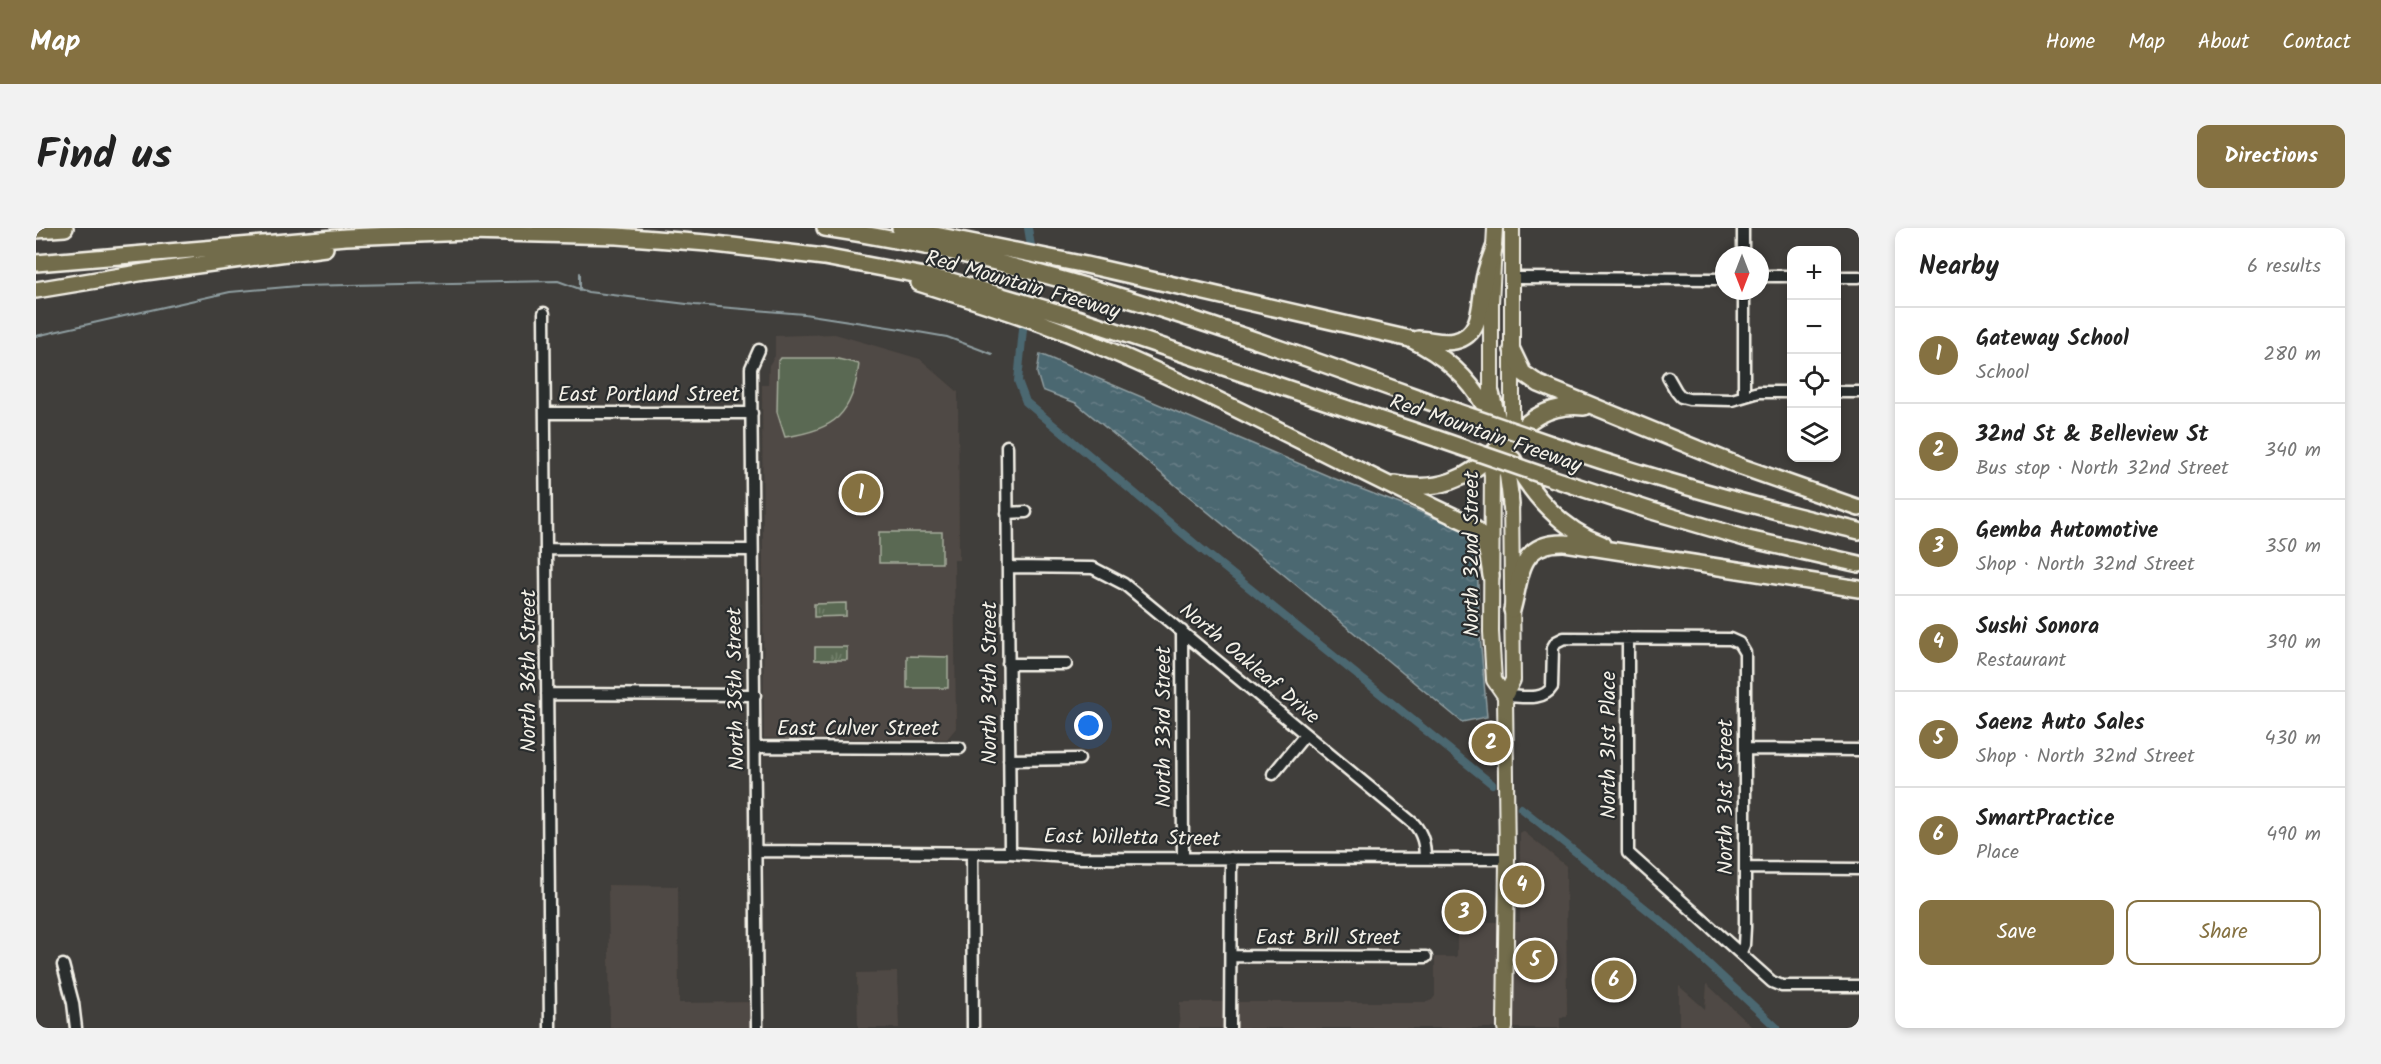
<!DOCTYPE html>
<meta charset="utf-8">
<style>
:root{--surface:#fff;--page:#f2f2f2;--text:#222;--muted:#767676;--line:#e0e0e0;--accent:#857141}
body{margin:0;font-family:Kalam,sans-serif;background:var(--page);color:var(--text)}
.controls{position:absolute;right:18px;top:18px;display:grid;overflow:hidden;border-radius:12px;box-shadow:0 3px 9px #0003}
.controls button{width:54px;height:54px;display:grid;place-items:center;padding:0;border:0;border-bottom:2px solid var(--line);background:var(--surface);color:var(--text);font:30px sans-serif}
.compass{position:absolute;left:1679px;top:18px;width:54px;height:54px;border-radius:50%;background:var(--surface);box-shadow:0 3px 9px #0003;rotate:180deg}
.you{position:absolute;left:1053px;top:498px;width:21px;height:21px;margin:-15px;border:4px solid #fff;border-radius:50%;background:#1a73e8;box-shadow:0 0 0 9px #1a73e833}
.badge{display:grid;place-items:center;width:39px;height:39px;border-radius:50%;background:var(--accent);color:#fff;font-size:20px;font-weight:700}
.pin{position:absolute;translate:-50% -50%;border:3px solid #fff;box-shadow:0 2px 6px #0006}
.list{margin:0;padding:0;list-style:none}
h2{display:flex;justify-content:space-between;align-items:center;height:78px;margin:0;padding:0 24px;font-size:26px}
h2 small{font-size:20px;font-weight:400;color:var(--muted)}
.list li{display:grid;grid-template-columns:39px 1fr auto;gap:18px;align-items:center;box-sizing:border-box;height:96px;padding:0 24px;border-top:2px solid var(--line)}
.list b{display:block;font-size:22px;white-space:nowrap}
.list p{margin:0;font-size:20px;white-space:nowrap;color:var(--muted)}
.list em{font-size:20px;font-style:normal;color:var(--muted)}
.actions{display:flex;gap:12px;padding:18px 24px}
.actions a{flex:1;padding:14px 0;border:2px solid var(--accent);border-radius:12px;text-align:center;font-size:21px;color:var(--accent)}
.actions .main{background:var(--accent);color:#fff}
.icon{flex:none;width:33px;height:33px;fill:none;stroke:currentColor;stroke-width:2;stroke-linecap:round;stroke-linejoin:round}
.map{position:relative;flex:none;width:1823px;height:800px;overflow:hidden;border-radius:12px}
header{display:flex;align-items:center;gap:36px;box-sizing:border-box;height:84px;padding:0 30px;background:var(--accent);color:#fff}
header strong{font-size:28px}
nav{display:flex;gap:33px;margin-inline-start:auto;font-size:21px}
.intro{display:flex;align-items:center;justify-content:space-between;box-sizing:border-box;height:144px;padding:0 36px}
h1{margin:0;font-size:42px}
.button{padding:15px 27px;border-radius:12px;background:var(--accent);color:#fff;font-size:21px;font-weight:700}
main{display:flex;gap:36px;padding:0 36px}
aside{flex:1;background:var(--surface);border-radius:12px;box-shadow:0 3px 9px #0003}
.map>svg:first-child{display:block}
</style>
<header>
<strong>Map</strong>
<nav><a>Home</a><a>Map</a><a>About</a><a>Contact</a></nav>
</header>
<div class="intro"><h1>Find us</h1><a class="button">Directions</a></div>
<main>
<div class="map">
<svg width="1823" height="800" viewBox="0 0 1823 800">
<defs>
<pattern id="grass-tufts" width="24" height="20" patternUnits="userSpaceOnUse" patternTransform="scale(1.5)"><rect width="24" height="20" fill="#5a6952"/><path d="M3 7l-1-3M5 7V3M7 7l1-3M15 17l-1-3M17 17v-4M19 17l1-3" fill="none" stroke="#727f6b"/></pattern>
<pattern id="water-ripples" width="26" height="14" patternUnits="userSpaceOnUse" patternTransform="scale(1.5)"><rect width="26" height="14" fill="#4c6771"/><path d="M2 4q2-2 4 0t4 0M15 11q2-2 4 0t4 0" fill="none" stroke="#667d85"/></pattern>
</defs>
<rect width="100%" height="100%" fill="#403e3b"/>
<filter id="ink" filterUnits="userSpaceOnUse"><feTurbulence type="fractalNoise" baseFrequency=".0167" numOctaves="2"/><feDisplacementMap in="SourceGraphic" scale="12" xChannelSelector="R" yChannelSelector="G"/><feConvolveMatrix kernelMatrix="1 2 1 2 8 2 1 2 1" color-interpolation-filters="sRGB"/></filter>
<g filter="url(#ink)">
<path fill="#504944" d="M799,106L884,131L922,164L923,332H918L920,500L911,511L728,510L726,157H732L733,137L739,128V108Z
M1487,603L1530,638L1531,789H1524V800H1143L1144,774H1391L1396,772L1399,768V729H1421V694H1484V605Z
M572,657L642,658L643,775L721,774V800H574Z
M861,744L863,800H929H822L821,745Z
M1671,756L1717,800H1718H1643V758L1669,781Z"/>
<path fill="url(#grass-tufts)" stroke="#a7ad9d" stroke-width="1.5" d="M810,375V388L778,389V376Z
M779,419H811V432H779Z"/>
<path fill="#5a6952" stroke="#a7ad9d" stroke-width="1.5" d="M745,130H798L823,136C817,187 798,202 749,209L741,184L742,134Z
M843,304H906V335H843Z
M871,428L912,429V460H871Z"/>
<path fill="url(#water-ripples)" stroke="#8f9ea1" stroke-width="1.5" d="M1004,126L1297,250L1425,300L1441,321L1443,396L1451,489L1426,494L1040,175L1006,162L1001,145Z"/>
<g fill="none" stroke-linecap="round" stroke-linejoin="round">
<path stroke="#8f9ea1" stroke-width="2" d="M544,45V62
M0,108L194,64L262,58L522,53L552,64L659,77L768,86L865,101L911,109L956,126"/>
<path stroke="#4c6771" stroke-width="8" d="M992,0L995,18L982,153L990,174L1164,320L1456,556
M1485,580L1635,701L1741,800"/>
<g stroke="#f4f1e8" stroke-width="15">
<path id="minor" d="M1707,0V27
M1724,48H1756
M1800,49H1823
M1476,50L1688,51
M1708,63V168
M508,85L514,800
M1632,149L1640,163L1645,169L1653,171L1696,172L1723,164H1756
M1800,164H1823
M510,185H716
M971,218L974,625
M971,285L990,284
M511,321L716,322
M972,339L1057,340L1088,356L1378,596C1387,606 1389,617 1389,631
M1146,403L1147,630
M1592,410V625L1736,754L1746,758H1823
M972,436H1030
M511,466L719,467
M1469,468C1484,468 1507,474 1516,459L1517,419L1520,414L1528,410L1694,411L1703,415L1709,425V699L1708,717L1705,724
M719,519L924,520
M1709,521L1823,522
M973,532L1043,531
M1237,546L1269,507
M720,623L974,625L1045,630L1471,631
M936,625L937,800
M1709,640L1823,641
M1195,728L1390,729
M27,737L37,775L40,800
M721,800L715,140L723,122
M1194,800L1195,630"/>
</g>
<g stroke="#f4f1e8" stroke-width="18">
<path id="major" d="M1455,176V75L1459,0
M1476,212V0
M1456,234L1455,404L1458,452L1469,468
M1469,800L1471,631L1469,468L1477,452L1475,267"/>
</g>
<g stroke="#f4f1e8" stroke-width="20">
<path id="highway" d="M789,0C1007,32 1215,110 1422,184
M864,0L1050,37L1374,111C1445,145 1469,202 1475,277
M0,2L29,0
M0,35L310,9L431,4L581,8L671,15L788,29L915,53L1041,90L1402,211
M883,55C936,72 988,87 1039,108C1173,162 1299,233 1430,294C1451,306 1452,326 1455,348
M0,62L109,44L289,20
M1382,111C1394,111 1406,116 1419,113C1449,106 1443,70 1449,47C1451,38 1455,29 1458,20
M1476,122L1487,145L1503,156L1706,239L1823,280
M1455,165L1462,191
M1515,216C1617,251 1719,279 1823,303
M1477,231C1495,267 1527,302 1566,316
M1456,244C1474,205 1502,174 1548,179
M1506,247L1616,283L1712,311L1823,336
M1360,256C1401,264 1433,252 1461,221
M1476,382C1486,347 1482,314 1529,315L1823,361"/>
</g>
<use href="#minor" stroke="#2a2d2e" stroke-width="10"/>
<use href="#major" stroke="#726c4b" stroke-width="14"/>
<use href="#highway" stroke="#726c4b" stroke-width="15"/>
<g stroke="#f4f1e8" stroke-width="20" stroke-linecap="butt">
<path id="highway-bridge" d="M1422,184L1515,216
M1402,211L1506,247"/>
</g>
<use href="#highway-bridge" stroke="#726c4b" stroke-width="15"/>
</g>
</g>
<g text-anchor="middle" stroke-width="4.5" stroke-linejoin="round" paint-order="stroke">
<g font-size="21" fill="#f4f1e8" stroke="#2a2d2e">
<text transform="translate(987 56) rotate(16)" y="7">Red Mountain Freeway</text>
<text x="613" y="173">East Portland Street</text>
<text transform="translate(1450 205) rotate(19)" y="7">Red Mountain Freeway</text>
<text transform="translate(1435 326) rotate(-90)" y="7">North 32nd Street</text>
<text transform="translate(1214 435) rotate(40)" y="7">North Oakleaf Drive</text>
<text transform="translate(492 443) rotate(-90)" y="7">North 36th Street</text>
<text transform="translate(953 455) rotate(-90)" y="7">North 34th Street</text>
<text transform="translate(699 461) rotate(-91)" y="7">North 35th Street</text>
<text transform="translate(1127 499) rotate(-90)" y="7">North 33rd Street</text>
<text x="822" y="507">East Culver Street</text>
<text transform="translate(1572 517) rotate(-90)" y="7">North 31st Place</text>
<text transform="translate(1689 569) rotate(-90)" y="7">North 31st Street</text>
<text transform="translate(1096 609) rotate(1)" y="7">East Willetta Street</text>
<text x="1292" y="716">East Brill Street</text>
</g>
</g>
</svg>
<div class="controls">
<button>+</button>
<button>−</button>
<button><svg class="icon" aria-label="locate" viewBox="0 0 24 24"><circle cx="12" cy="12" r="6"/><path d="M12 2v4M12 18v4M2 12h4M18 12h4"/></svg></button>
<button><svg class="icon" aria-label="layers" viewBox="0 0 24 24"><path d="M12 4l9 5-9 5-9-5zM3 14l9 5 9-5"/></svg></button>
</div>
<svg class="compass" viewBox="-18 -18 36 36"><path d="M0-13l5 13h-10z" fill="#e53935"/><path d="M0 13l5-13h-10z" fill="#767676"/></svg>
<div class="you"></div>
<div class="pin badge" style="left:825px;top:265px">1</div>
<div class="pin badge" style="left:1455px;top:515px">2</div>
<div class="pin badge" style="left:1428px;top:684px">3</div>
<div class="pin badge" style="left:1486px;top:657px">4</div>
<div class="pin badge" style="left:1499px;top:732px">5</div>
<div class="pin badge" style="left:1578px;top:752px">6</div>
</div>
<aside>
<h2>Nearby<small>6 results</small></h2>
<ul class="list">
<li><span class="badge">1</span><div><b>Gateway School</b><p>School</p></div><em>280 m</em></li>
<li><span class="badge">2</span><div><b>32nd St &amp; Belleview St</b><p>Bus stop · North 32nd Street</p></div><em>340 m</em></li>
<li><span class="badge">3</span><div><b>Gemba Automotive</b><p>Shop · North 32nd Street</p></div><em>350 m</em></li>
<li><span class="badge">4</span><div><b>Sushi Sonora</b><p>Restaurant</p></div><em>390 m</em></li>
<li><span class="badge">5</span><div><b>Saenz Auto Sales</b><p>Shop · North 32nd Street</p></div><em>430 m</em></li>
<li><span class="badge">6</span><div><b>SmartPractice</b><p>Place</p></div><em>490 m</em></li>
</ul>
<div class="actions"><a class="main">Save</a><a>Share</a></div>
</aside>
</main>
